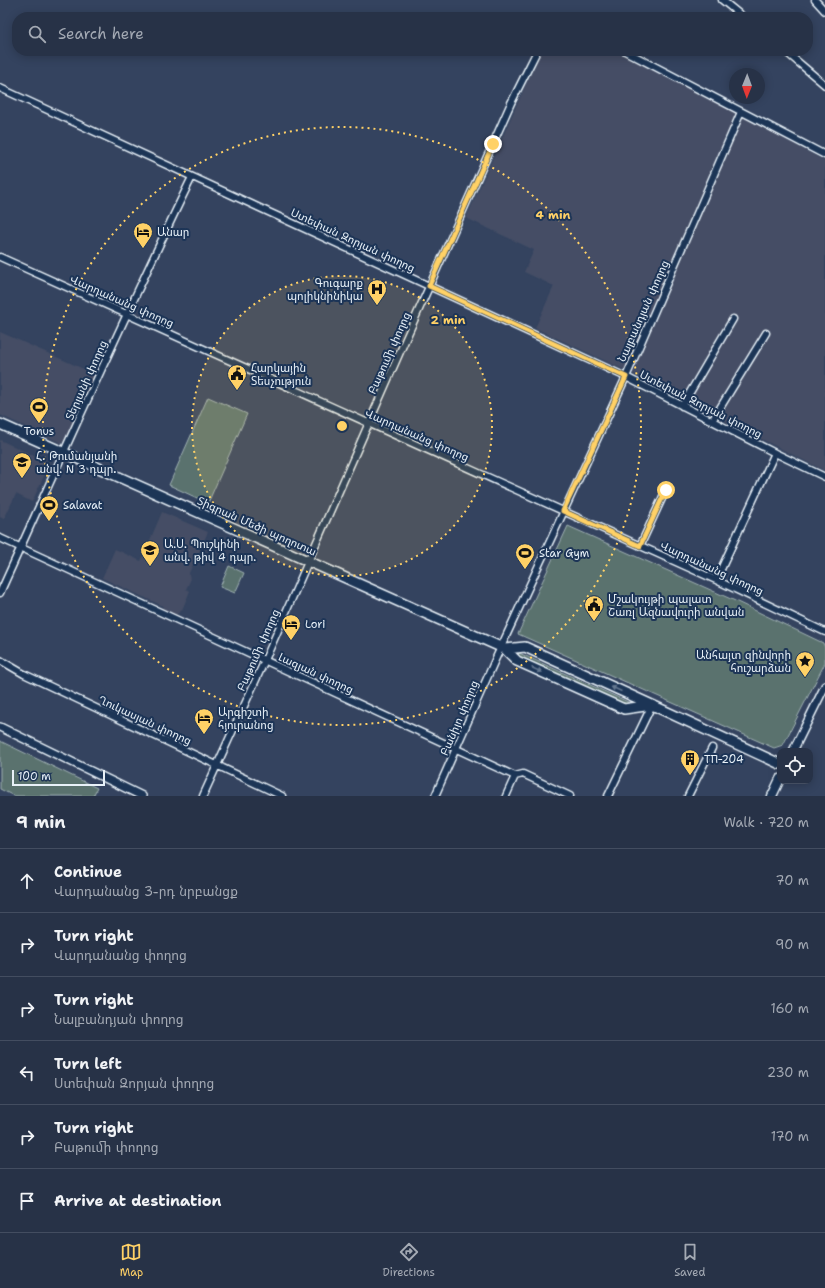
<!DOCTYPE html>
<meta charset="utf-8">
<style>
:root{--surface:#273247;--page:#2f3a4e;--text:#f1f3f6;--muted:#a4aab4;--line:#434d60;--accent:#ffd166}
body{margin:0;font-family:"Shantell Sans","Noto Sans Armenian",sans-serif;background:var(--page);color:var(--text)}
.controls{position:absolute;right:12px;bottom:12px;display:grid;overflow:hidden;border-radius:8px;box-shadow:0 2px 10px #0003}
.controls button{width:36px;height:36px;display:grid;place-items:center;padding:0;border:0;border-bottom:1px solid var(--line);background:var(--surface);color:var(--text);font:20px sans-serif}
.compass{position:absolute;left:729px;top:68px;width:36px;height:36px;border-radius:50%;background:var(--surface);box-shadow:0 2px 10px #0003;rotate:181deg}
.scale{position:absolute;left:12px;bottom:10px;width:93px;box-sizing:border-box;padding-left:4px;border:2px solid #e8f1f8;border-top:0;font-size:11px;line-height:14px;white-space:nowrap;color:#e8f1f8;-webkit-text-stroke:3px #1d3557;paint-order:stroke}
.stop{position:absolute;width:12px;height:12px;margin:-9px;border:3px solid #ffd166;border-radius:50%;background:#fff}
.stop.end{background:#ffd166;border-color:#fff;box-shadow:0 1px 4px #0008}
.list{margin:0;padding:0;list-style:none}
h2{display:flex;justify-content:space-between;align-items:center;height:52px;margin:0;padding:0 16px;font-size:17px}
h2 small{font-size:13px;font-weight:400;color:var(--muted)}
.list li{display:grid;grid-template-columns:26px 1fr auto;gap:12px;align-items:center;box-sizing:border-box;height:64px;padding:0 16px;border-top:1px solid var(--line)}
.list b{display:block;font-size:15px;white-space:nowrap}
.list p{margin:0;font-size:13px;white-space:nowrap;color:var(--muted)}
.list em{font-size:13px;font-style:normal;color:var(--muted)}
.icon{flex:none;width:22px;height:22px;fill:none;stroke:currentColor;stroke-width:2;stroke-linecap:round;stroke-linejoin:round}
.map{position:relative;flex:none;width:825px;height:796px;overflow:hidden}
.search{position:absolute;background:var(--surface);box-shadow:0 2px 10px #0003;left:12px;right:12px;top:12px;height:44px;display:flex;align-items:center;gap:10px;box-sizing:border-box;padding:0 14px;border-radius:16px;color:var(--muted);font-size:15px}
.sheet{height:436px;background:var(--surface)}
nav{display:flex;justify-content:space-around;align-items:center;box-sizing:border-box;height:56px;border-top:1px solid var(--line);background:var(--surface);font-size:11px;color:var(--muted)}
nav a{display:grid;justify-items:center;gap:2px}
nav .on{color:var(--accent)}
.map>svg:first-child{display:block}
</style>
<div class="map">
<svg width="825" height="796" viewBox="0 0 825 796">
<rect width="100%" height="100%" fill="#34435f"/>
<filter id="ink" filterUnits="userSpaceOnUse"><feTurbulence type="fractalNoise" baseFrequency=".025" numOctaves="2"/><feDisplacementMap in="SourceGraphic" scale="8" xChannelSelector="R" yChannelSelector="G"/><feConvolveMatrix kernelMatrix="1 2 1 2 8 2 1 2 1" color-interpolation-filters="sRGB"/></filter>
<g filter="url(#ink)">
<path fill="#444d65" d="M541,51H618L736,112L825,161V471L631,373L535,328L554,286L524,272L534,250L466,218Z
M0,332L95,374L67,440L61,443L0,415Z
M0,440L50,463L32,502L16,494L4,519L0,517Z
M162,512L208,532L189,573L190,581L186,589L190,591L182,610L176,615L162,608L163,606L102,578L115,549L141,561Z"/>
<path fill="#5a726e" stroke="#a1b2b3" d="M208,397L247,414L208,503L169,485Z
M568,526L733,600L823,643L825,648V663L783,745L774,748L518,634Z
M229,566L244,573L235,593L220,587Z
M519,653L628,702V704L627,705L518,657V654Z
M0,741L97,788L93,796H14L0,789Z"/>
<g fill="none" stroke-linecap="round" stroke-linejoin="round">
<g stroke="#e8f1f8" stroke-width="9">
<path id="minor" d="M722,0L743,17
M815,0L825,11
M625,51L825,155
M785,51L825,85
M0,88L626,377L775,453L825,477
M0,257L716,580L825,632
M682,406L733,319
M712,421L766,333
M0,538L515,776
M640,546L666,490
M716,580L775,453
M0,593C63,454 125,314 192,177
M0,660L24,674L282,796
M203,796L265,660L400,352L511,103L537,51
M435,796L495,660L626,377L741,112
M506,796L515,776L523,774L570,796
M608,796L652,705
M688,796L712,748"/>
</g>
<g stroke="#e8f1f8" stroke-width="10">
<path id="tertiary" d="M0,727L142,796
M793,751L825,686"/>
</g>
<g stroke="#e8f1f8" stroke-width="11">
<path id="secondary" d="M772,796L780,779"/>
</g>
<g stroke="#e8f1f8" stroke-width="12">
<path id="primary" d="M0,424L505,649L517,661L624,709L652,705
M505,649L525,647L652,705L780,764"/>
</g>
<use href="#minor" stroke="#1d3557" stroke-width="6"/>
<use href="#tertiary" stroke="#1d3557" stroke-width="7"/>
<use href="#secondary" stroke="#1d3557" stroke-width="8"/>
<use href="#primary" stroke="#1d3557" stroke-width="9"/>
</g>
<defs><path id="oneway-solid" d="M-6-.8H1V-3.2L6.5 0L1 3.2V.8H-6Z"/></defs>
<g fill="#64778f">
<use href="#oneway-solid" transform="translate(537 670) rotate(24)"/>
<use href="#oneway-solid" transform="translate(616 689) rotate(-156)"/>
</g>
</g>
<g fill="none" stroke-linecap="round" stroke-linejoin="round" filter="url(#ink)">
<path stroke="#ffd166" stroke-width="5" d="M493,144L429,286L626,377L563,511L640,546L666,490"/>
</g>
<circle cx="342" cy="426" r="150" fill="#ffd166" fill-opacity=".12"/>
<g fill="none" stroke="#ffd166" stroke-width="2" stroke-dasharray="2 4">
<circle cx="342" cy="426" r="150"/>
<circle cx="342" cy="426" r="299"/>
</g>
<defs>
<g id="hotel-pin" transform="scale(1)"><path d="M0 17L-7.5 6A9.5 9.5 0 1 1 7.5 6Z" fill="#ffd166" stroke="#1d3557"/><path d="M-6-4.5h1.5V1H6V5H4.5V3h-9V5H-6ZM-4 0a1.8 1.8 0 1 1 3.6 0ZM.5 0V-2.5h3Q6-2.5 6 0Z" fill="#111"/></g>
<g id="hospital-pin" transform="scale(1)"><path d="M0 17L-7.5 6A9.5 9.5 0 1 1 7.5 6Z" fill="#ffd166" stroke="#1d3557"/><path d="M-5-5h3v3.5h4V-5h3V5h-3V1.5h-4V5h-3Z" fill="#111"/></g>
<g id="civic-pin" transform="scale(1)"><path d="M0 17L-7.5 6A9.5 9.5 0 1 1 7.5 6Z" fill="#ffd166" stroke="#1d3557"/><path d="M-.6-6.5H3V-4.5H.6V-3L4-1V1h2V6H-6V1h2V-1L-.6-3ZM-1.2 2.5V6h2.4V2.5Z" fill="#111"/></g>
<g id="stadium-pin" transform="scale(1)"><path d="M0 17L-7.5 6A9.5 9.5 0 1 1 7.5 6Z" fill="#ffd166" stroke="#1d3557"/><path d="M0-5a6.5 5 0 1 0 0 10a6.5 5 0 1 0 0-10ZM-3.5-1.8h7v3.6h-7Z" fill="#111"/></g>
<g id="school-pin" transform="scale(1)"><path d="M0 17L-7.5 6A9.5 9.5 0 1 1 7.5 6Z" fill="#ffd166" stroke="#1d3557"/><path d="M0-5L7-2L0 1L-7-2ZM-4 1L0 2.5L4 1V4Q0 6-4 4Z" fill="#111"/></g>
<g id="sight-pin" transform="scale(1)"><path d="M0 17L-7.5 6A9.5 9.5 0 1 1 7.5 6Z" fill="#ffd166" stroke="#1d3557"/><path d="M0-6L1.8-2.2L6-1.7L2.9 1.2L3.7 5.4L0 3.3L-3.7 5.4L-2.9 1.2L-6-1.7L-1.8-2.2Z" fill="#111"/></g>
<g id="building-pin" transform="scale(1)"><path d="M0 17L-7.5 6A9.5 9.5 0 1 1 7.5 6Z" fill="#ffd166" stroke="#1d3557"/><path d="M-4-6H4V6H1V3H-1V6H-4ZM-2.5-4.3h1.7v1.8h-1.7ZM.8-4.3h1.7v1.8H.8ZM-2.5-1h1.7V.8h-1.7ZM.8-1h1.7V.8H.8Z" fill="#111"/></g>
</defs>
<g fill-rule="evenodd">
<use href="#hotel-pin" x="143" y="232"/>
<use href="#hospital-pin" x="377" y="289"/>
<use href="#civic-pin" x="237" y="374"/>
<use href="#stadium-pin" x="39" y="407"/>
<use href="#school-pin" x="22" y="462"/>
<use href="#stadium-pin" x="49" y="505"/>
<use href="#school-pin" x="150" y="550"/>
<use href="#stadium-pin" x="525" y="553"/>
<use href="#civic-pin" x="594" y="605"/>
<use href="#hotel-pin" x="291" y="624"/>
<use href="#sight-pin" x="805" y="661"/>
<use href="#hotel-pin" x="204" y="718"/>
<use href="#building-pin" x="690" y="759"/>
</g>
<g text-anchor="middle" stroke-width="4" stroke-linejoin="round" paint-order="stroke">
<g font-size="11" fill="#e8f1f8" stroke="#1d3557" text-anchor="start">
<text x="157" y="236">Անար</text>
<text x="363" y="287" text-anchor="end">Գուգարք<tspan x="363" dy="13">պոլիկնինիկա</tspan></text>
<text x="251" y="372">Հարկային<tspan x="251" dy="13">Տեսչություն</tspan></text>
<text x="39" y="435" text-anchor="middle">Tonus</text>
<text x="36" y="460">Հ. Թումանյանի<tspan x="36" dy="13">անվ. N 3 դպր.</tspan></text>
<text x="63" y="509">Salavat</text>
<text x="164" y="548">Ա.Ս. Պուշկինի<tspan x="164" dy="13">անվ. թիվ 4 դպր.</tspan></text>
<text x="539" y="557">Star Gym</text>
<text x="608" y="603">Մշակույթի պալատ<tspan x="608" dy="13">Շառլ Ազնավուրի անվան</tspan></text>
<text x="305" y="628">Lori</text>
<text x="791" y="659" text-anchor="end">Անհայտ զինվորի<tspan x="791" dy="13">հուշարձան</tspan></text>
<text x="218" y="716">Արգիշտի<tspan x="218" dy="13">հյուրանոց</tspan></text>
<text x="704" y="763">ТП-204</text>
</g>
<g font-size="11" fill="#e8f1f8" stroke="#1d3557">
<text transform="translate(353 240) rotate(25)" y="4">Ստեփան Զորյան փողոց</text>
<text transform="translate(122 301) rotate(24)" y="4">Վարդանանց փողոց</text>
<text transform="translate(643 311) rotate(-66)" y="4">Նալբանդյան փողոց</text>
<text transform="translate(389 353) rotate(-66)" y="4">Բաթումի փողոց</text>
<text transform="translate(86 380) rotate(-66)" y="4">Տերյանի փողոց</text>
<text transform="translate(701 404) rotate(27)" y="4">Ստեփան Զորյան փողոց</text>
<text transform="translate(417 435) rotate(24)" y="4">Վարդանանց փողոց</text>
<text transform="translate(257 526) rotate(24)" y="4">Տիգրան Մեծի պողոտա</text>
<text transform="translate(712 568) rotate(25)" y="4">Վարդանանց փողոց</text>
<text transform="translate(258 650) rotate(-66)" y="4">Բաթումի փողոց</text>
<text transform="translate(316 673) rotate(25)" y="4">Լազյան փողոց</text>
<text transform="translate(459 718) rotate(-67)" y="4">Բանիյո փողոց</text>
<text transform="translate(145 720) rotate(25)" y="4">Ղուկասյան փողոց</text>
</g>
</g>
<circle cx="342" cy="426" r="6" fill="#ffd166" stroke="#1d3557" stroke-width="2"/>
<g font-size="12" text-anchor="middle" font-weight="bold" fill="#ffd166" stroke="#1d3557" stroke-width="4" stroke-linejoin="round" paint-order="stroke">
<text x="553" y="219">4 min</text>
<text x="448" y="324">2 min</text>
</g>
</svg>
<div class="controls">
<button><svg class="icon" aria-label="locate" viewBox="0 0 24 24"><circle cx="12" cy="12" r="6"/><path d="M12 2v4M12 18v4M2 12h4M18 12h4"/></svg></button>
</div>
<svg class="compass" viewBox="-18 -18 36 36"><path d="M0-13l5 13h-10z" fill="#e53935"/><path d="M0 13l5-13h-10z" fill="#a4aab4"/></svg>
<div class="scale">100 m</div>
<div class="stop" style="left:666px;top:490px"></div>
<div class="stop end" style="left:493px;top:144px"></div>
<div class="search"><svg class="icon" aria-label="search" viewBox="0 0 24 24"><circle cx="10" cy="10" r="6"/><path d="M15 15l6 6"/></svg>Search here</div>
</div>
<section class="sheet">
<h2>9 min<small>Walk · 720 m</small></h2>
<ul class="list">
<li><svg class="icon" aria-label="ahead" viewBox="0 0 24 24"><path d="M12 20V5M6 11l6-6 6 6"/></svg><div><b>Continue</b><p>Վարդանանց 3-րդ նրբանցք</p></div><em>70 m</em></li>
<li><svg class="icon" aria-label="right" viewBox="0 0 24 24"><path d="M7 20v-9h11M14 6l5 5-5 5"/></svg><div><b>Turn right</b><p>Վարդանանց փողոց</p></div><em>90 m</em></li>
<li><svg class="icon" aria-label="right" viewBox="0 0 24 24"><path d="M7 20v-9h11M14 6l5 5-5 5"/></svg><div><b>Turn right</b><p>Նալբանդյան փողոց</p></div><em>160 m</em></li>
<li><svg class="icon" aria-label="left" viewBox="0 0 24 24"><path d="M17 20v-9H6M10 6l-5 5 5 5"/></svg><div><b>Turn left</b><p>Ստեփան Զորյան փողոց</p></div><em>230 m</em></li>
<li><svg class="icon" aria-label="right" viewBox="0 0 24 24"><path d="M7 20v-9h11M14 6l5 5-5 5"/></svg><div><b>Turn right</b><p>Բաթումի փողոց</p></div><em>170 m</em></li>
<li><svg class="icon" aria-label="arrive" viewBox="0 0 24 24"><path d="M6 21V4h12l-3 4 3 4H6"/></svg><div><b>Arrive at destination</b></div></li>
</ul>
</section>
<nav>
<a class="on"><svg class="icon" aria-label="map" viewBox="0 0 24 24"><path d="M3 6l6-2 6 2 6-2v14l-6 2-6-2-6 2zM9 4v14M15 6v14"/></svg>Map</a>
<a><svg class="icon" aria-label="directions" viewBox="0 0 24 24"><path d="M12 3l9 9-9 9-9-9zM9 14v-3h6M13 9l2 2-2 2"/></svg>Directions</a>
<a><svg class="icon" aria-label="saved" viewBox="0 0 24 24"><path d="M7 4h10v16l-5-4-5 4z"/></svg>Saved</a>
</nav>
